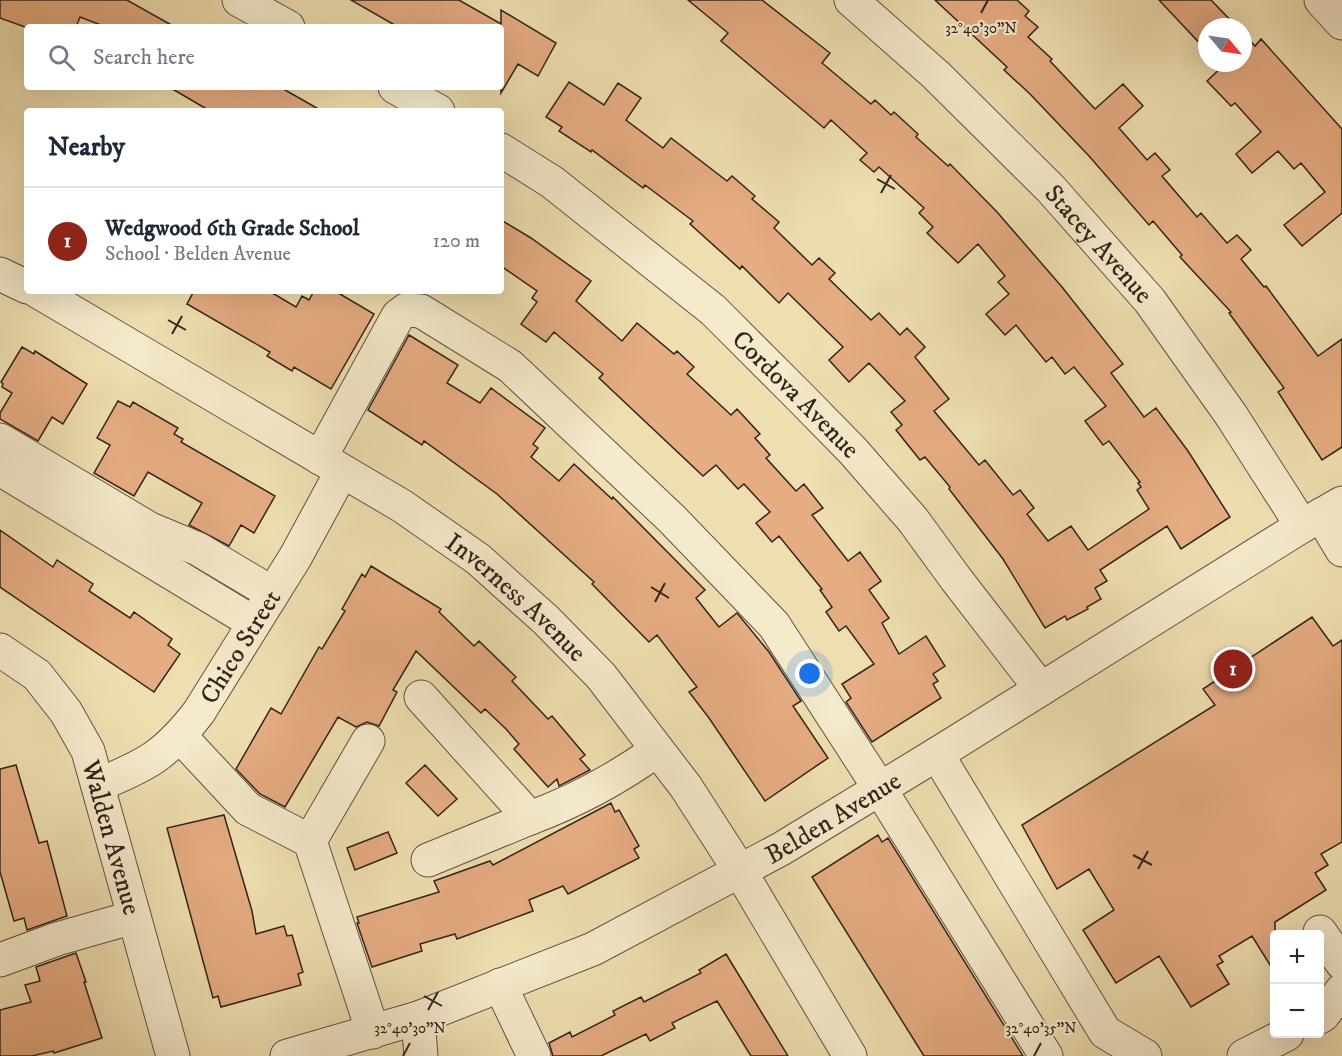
<!DOCTYPE html>
<meta charset="utf-8">
<style>
:root{--surface:#fff;--page:#f2f2f3;--text:#1f2937;--muted:#747a83;--line:#e0e1e3;--accent:#8f2418}
body{margin:0;font-family:"IM FELL DW Pica",serif;background:var(--page);color:var(--text)}
.controls{position:absolute;right:18px;bottom:18px;display:grid;overflow:hidden;border-radius:6px;box-shadow:0 6px 24px #0002}
.controls button{width:54px;height:54px;display:grid;place-items:center;padding:0;border:0;border-bottom:2px solid var(--line);background:var(--surface);color:var(--text);font:30px sans-serif}
.compass{position:absolute;left:1198px;top:18px;width:54px;height:54px;border-radius:50%;background:var(--surface);box-shadow:0 6px 24px #0002;rotate:119deg}
.you{position:absolute;left:810px;top:674px;width:21px;height:21px;margin:-15px;border:4px solid #fff;border-radius:50%;background:#1a73e8;box-shadow:0 0 0 9px #1a73e833}
.badge{display:grid;place-items:center;width:39px;height:39px;border-radius:50%;background:var(--accent);color:#fff;font-size:20px;font-weight:700}
.pin{position:absolute;translate:-50% -50%;border:3px solid #fff;box-shadow:0 2px 6px #0006}
.list{margin:0;padding:0;list-style:none}
h2{display:flex;justify-content:space-between;align-items:center;height:78px;margin:0;padding:0 24px;font-size:26px}
h2 small{font-size:20px;font-weight:400;color:var(--muted)}
.list li{display:grid;grid-template-columns:39px 1fr auto;gap:18px;align-items:center;box-sizing:border-box;height:108px;padding:0 24px;border-top:2px solid var(--line)}
.list b{display:block;font-size:22px;white-space:nowrap}
.list p{margin:0;font-size:20px;white-space:nowrap;color:var(--muted)}
.list em{font-size:20px;font-style:normal;color:var(--muted)}
.icon{flex:none;width:33px;height:33px;fill:none;stroke:currentColor;stroke-width:2;stroke-linecap:round;stroke-linejoin:round}
.map{position:relative;flex:none;width:1342px;height:1056px;overflow:hidden}
.search{position:absolute;background:var(--surface);box-shadow:0 6px 24px #0002;left:24px;top:24px;width:480px;height:66px;display:flex;align-items:center;gap:15px;box-sizing:border-box;padding:0 21px;border-radius:6px;color:var(--muted);font-size:22px}
.panel{position:absolute;background:var(--surface);box-shadow:0 6px 24px #0002;left:24px;top:108px;width:480px;height:186px;border-radius:6px}
.map>svg:first-child{display:block}
</style>
<div class="map">
<svg width="1342" height="1056" viewBox="0 0 1342 1056">
<rect width="100%" height="100%" fill="#efdfb0"/>
<filter id="stains"><feTurbulence type="fractalNoise" baseFrequency=".00333" numOctaves="4"/><feColorMatrix values="0 0 0 0 .2 0 0 0 0 .09 0 0 0 0 .02 0 0 0 .5 -.17"/></filter>
<radialGradient id="worn" r=".72"><stop offset=".6" stop-color="#630" stop-opacity="0"/><stop offset="1" stop-color="#630" stop-opacity=".3"/></radialGradient>
<path fill="#e6ac82" stroke="#32231e" stroke-width="1.5" d="M0,0H127L175,27H106L80,17L76,27H25L0,18Z
M351,0H459L501,24V10L556,43L538,76L518,64L501,93V27H398Z
M688,0H762L830,53L822,63L871,104L875,100L891,115L894,112L918,134L916,137L948,166L950,164L997,212L1062,287L1123,364L1111,373L1144,417L1156,408L1188,451L1230,517L1181,549L1167,526L1100,570L1107,581L1095,588L1101,599L1087,607L1088,609L1067,620L1065,616L1045,628L1003,559L949,489L950,487L925,457L920,460L896,430L902,425L891,412L905,401L869,363L849,382L829,360L843,347L788,293L779,303L742,266L740,269L690,224L693,221L645,185L643,188L592,150L591,152L559,131L562,127L546,117L569,82L604,105L618,83L641,98L626,120L663,148L671,138L727,181L732,176L755,196L752,199L779,222L774,228L812,265L819,258L835,273L829,279L871,320L879,313L900,335L907,328L925,347L915,357L949,399L934,411L979,465L985,460L1013,495L1020,490L1034,508L1027,514L1048,541L1071,526L1088,550L1149,509L1137,490L1141,487L1138,483L1140,482L1109,441L1103,445L1085,421L1106,406L1074,367L1065,374L1052,357L1046,362L1016,325L1005,335L986,314L1009,294L998,282L1005,276L978,244L958,263L927,233L933,227L919,213L924,208L879,167L874,172L860,160L867,153L831,120L824,128L721,41L728,33Z
M935,0H1017L1029,11L1025,16L1038,27L1028,37L1052,59L1050,61L1095,109L1123,84L1143,106L1119,128L1147,160L1155,153L1170,170L1162,176L1197,217L1201,213L1227,243L1237,235L1251,250L1241,259L1264,287L1266,286L1318,356L1342,339V447L1322,460L1278,392L1284,388L1229,313L1231,312L1180,257L1182,255L1153,221L1149,225L1089,156L1030,94L1004,70L1007,67Z
M1159,0H1211L1237,27H1207V51Z
M1243,33L1255,46L1261,39L1342,129V213L1302,246L1284,225L1325,192L1301,163L1294,169L1278,151L1252,173L1236,154L1261,132L1235,103L1231,106L1207,81L1226,63H1243Z
M169,87H280L322,111H210Z
M501,220L531,238L591,281L576,301L622,341L637,323L674,354L677,351L694,367L687,374L731,415L737,409L760,434L755,438L770,455L766,458L796,491L804,484L823,508L812,515L848,561L860,552L881,581L869,590L889,618L882,623L899,654L926,636L945,666L933,674L938,681L933,684L941,698L872,742L846,702L851,698L842,684L874,664L846,626L839,631L826,612L832,607L820,590L822,589L779,536L772,542L756,523L770,512L744,484L738,489L716,465L703,476L599,378L603,374L554,332L546,342L521,324L537,302L532,298L537,291L501,266Z
M194,291H269L296,307L302,296L309,300L314,291H335L374,314L331,389L294,367L292,371L267,356L270,352L187,304Z
M409,335L458,365L447,383L480,403L491,388L545,428L533,444L538,448L531,457L559,481L574,464L612,499L613,497L705,590L696,598L719,627L737,613L769,652L801,701L793,706L828,758L765,801L709,718L689,692L697,687L657,635L649,642L592,584L594,582L497,494L424,441L422,445L368,410Z
M22,347L34,354L35,351L87,384L63,424L52,417L38,441L0,419V413L12,393L2,387L3,384L1,382Z
M118,401L130,407L133,402L178,428L174,434L183,439L181,442L275,496L254,533L241,525L229,546L189,525L202,503L148,472L134,496L94,473L110,445L97,438Z
M0,530L53,567L57,560L93,584L89,591L130,618L134,612L172,639L168,645L180,654L154,692L0,587Z
M371,566L441,609L439,612L474,646L479,641L516,677L512,681L548,719L552,716L585,755L580,759L590,770L559,786L557,779L548,787L514,749L519,744L506,729L485,709L481,713L416,651L393,690L397,692L379,726L367,722L356,727L338,717L285,807L260,794L236,769L271,708L281,714L319,647L322,649L345,611L342,609L362,574L365,577Z
M1312,617L1333,646L1342,640V842L1321,854L1328,865L1315,873L1326,890L1275,922V973L1252,936L1219,956L1223,962L1217,965L1229,984L1191,1007L1159,956L1116,983L1083,930L1114,910L1089,869L1057,889L1022,825L1215,705L1203,689Z
M16,765L39,843L47,841L67,916L27,930L24,918L14,921L0,872V769Z
M425,765L457,799L438,816L406,783Z
M611,803L615,812L619,810L639,846L634,849L639,858L568,894L563,886L529,900L533,911L457,939L455,934L420,944L422,951L372,967L357,923H359L357,917L439,892L434,881L490,861L493,865Z
M224,815L252,911L256,934L284,926L287,936L292,935L303,972L298,974L301,985L221,1007L218,996L213,998L167,828Z
M388,832L397,853L355,870L347,848Z
M878,835L882,842L888,838L1023,1056H924L812,877Z
M76,953L86,982H84L102,1038L54,1053L53,1051L32,1056H0V1010L31,1002L25,985L40,981L36,967Z
M726,954L788,1056H751L717,1001L672,1023L675,1028L650,1041L646,1034L601,1056H553L549,1043L570,1032L572,1037L615,1015L613,1011L641,997L644,1002L701,973L699,970Z"/>
<g fill="none" stroke-linecap="round" stroke-linejoin="round">
<g stroke="#615242" stroke-width="35">
<g id="minor">
<path d="M239,0L288,27"/>
<path id="s1" d="M851,0L936,75L1051,189L1150,301L1231,415L1302,526"/>
<path d="M1321,0L1342,23"/>
<path d="M395,87L438,111"/>
<path id="s2" d="M501,150L552,182L713,310L801,398L853,451L913,520L956,579L1041,689"/>
<path d="M0,274L27,287"/>
<path id="s3" d="M37,291L402,506L478,559L546,620L601,676L686,787L740,871L850,1056"/>
<path d="M0,440L150,529L198,549L272,593"/>
<path d="M320,458L398,316L406,310L421,311L510,366L672,519L774,625L880,789L1046,1056"/>
<path d="M0,469L254,623"/>
<path d="M1321,515L1342,550"/>
<path id="s4" d="M0,650L37,675L66,712L88,751L173,1056"/>
<path d="M421,697L530,818C576,801 617,779 657,750"/>
<path d="M180,736L248,809L310,841L373,1032"/>
<path d="M937,754L1105,1032L1145,1056"/>
<path id="s5" d="M98,785C147,765 166,755 199,712L296,556L342,471"/>
<path d="M310,841L368,741"/>
<path d="M428,860L530,818"/>
<path d="M1320,932L1342,963"/>
<path d="M0,960L57,939L134,917"/>
<path d="M500,985L534,1056"/>
<path d="M1320,1017L1323,1015L1342,990"/>
<path d="M418,1018L421,1056"/>
<path id="s6" d="M287,1056L418,1018L593,949L781,849L937,754L1302,526L1342,503"/>
<path d="M1244,1056L1287,1034"/>
</g>
</g>
<use href="#minor" stroke="#f5eacc" stroke-width="33"/>
</g>
<path fill="none" stroke="#32231e" stroke-width="2" d="M981,13L988,0M877,179L895,189M881,193L891,175M168,320L186,330M172,334L182,316M651,587L669,598M655,602L665,583M1133,855L1152,865M1138,869L1148,851M424,996L442,1006M428,1010L438,992M403,1056L410,1043M1034,1056L1041,1043"/>
<g text-anchor="middle" stroke-width="4.5" stroke-linejoin="round" paint-order="stroke">
<g font-size="26" fill="#32231e" stroke="#f5eacc">
<text dy="9" stroke="none"><textPath href="#s1" startOffset="348">Stacey Avenue</textPath></text>
<text dy="9" stroke="none"><textPath href="#s2" startOffset="384">Cordova Avenue</textPath></text>
<text dy="9" stroke="none"><textPath href="#s3" startOffset="570">Inverness Avenue</textPath></text>
<text dy="9" stroke="none"><textPath href="#s5" startOffset="204">Chico Street</textPath></text>
<text dy="9" stroke="none"><textPath href="#s6" startOffset="598">Belden Avenue</textPath></text>
<text dy="9" stroke="none"><textPath href="#s4" startOffset="226">Walden Avenue</textPath></text>
</g>
</g>
<g font-size="15" text-anchor="middle" fill="#32231e" stroke="#f5eacc" stroke-width="4.5" stroke-linejoin="round" paint-order="stroke">
<text x="981" y="33">32°40'30"N</text>
<text x="410" y="1033">32°40'30"N</text>
<text x="1041" y="1033">32°40'35"N</text>
</g>
<rect width="100%" height="100%" filter="url(#stains)"/>
<rect width="100%" height="100%" fill="url(#worn)"/>
</svg>
<div class="controls">
<button>+</button>
<button>−</button>
</div>
<svg class="compass" viewBox="-18 -18 36 36"><path d="M0-13l5 13h-10z" fill="#e53935"/><path d="M0 13l5-13h-10z" fill="#747a83"/></svg>
<div class="you"></div>
<div class="pin badge" style="left:1233px;top:669px">1</div>
<div class="search"><svg class="icon" aria-label="search" viewBox="0 0 24 24"><circle cx="10" cy="10" r="6"/><path d="M15 15l6 6"/></svg>Search here</div>
<section class="panel">
<h2>Nearby<small></small></h2>
<ul class="list">
<li><span class="badge">1</span><div><b>Wedgwood 6th Grade School</b><p>School · Belden Avenue</p></div><em>120 m</em></li>
</ul>
</section>
</div>
